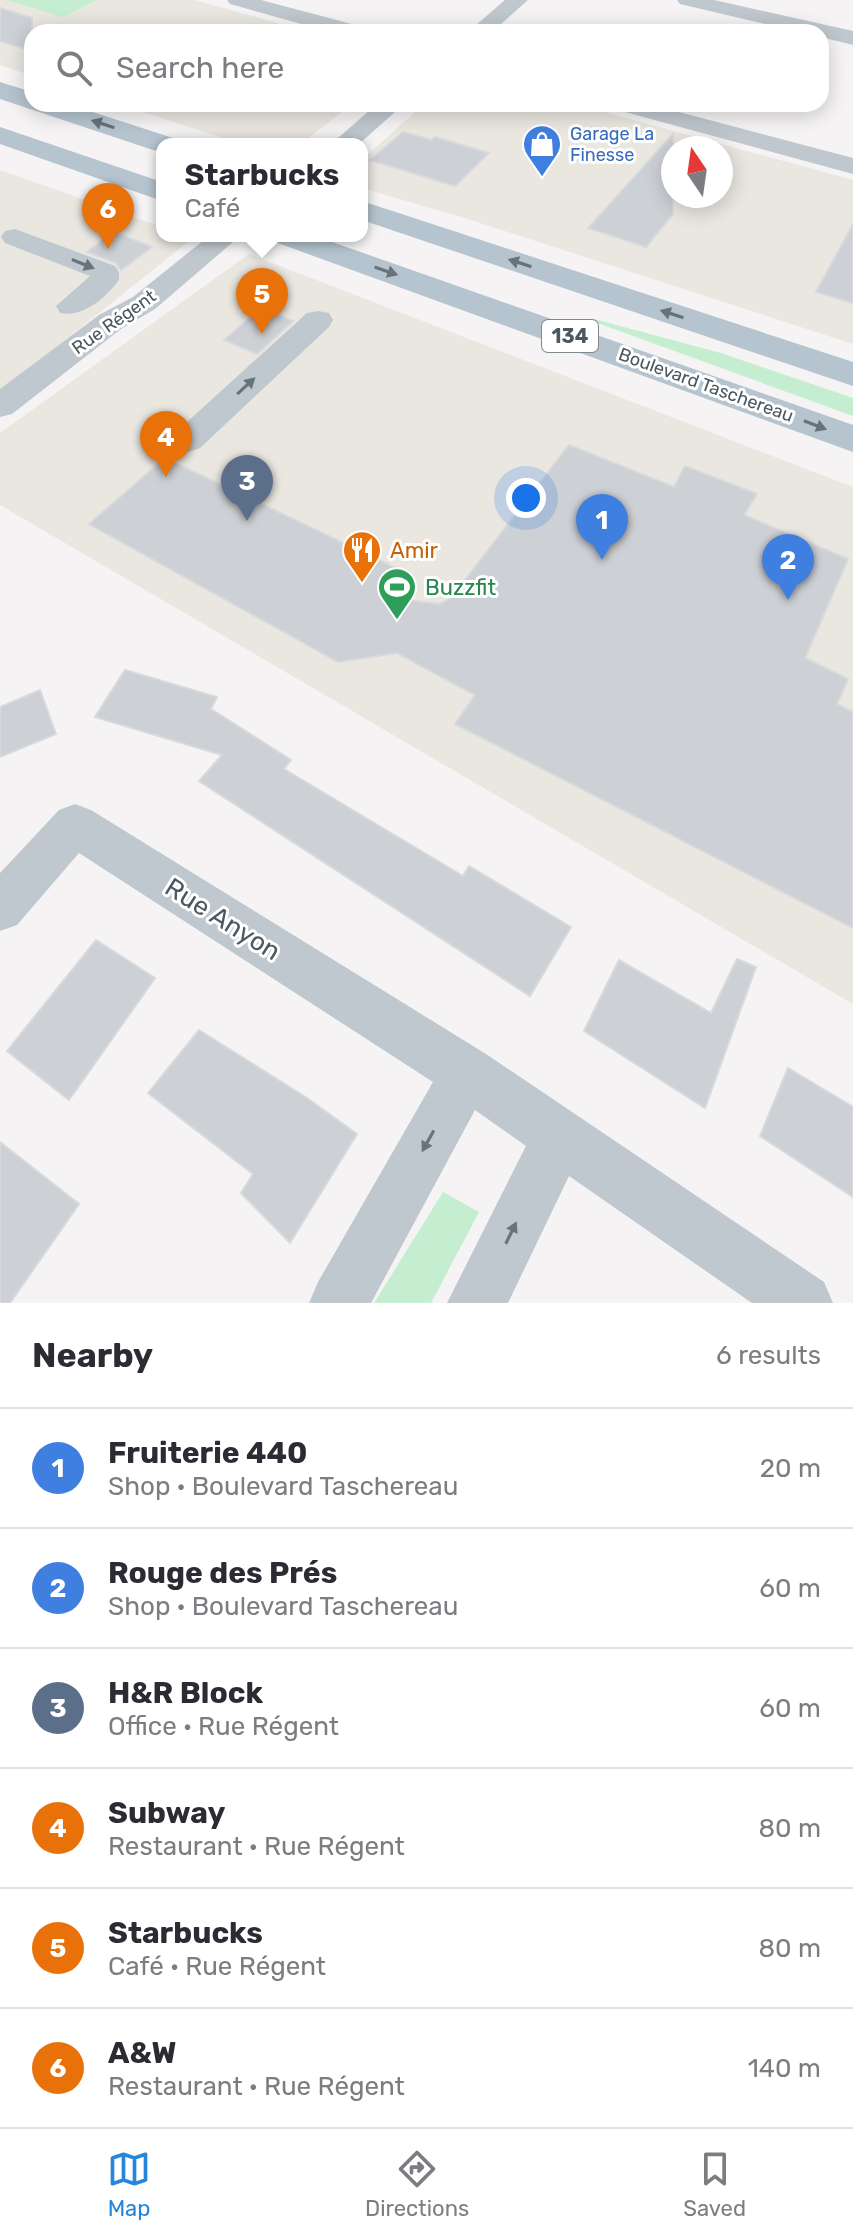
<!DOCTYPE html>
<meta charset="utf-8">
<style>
:root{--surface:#fff;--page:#f7f7f7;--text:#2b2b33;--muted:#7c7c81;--line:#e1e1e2;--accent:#2686db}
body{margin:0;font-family:Rubik,sans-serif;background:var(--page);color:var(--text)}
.compass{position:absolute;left:661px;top:136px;width:72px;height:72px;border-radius:50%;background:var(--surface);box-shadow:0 4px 20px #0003;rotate:347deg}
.you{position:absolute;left:526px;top:498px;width:28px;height:28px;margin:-20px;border:6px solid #fff;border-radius:50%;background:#1a73e8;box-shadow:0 0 0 12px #1a73e833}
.badge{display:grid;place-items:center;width:52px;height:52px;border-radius:50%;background:var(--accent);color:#fff;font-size:26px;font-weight:700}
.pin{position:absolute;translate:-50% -66px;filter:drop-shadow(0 2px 4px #0008)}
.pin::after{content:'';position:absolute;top:42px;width:28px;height:24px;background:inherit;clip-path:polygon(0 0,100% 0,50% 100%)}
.popup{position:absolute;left:156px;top:138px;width:212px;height:104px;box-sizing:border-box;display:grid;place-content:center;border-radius:16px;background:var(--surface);filter:drop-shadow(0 2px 6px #0005);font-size:26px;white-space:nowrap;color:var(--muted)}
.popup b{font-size:30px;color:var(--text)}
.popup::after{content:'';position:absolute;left:50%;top:100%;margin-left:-16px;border:16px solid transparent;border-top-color:var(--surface)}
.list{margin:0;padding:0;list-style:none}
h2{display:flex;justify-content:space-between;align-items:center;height:104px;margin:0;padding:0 32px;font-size:34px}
h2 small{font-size:26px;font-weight:400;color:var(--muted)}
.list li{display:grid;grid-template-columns:52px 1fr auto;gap:24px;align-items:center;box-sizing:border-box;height:120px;padding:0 32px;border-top:2px solid var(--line)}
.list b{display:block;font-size:30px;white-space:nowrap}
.list p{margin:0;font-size:26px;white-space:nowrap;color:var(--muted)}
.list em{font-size:26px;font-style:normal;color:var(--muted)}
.icon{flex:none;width:44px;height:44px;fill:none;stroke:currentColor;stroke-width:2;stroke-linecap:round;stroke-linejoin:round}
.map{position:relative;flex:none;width:853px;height:1303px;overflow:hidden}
.search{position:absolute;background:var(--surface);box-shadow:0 4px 20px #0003;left:24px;right:24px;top:24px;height:88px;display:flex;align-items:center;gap:20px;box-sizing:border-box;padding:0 28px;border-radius:24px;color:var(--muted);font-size:30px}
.sheet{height:824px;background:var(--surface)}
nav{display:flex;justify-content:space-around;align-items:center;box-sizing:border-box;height:112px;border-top:2px solid var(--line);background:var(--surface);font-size:22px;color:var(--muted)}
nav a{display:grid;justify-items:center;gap:4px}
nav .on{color:var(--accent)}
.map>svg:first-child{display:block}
</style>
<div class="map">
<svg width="853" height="1303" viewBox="0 0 853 1303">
<rect width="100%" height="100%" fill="#f5f3f3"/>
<path fill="#eae7e1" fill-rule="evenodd" d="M0,0H194L310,32H32V76L0,65Z
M119,104H352L301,144H241Z
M424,104H575L853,180V344L471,220L362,188V160ZM673,148H721V196H673Z
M0,170L162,227V236H183L188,242L0,392Z
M249,254L853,487V1004L0,505V433Z"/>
<path fill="#c5eed1" d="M7,0H97L63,17Z
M594,319L721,353L853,398V416L592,321Z
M443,1192L479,1212L431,1303H374Z"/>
<path fill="#cdd0d4" stroke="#d7d9dd" stroke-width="2" d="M0,8L32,18V51L0,41Z
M403,132L432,140L435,137L489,153L455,186L370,160Z
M673,134V214L646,247L588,228Z
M853,224V303L816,292Z
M114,232L152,247L121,270L116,263L87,252Z
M261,308L293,321L257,354L224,340Z
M569,445L674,487L685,466L757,494L744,515L848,559L805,658L848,679L837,704L853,712V928L455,724L475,695L397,653L338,662L89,524L165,458L396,568L390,588L414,601L440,604L451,598Z
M125,670L217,697L211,709L291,760L284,769L463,876L469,866L571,927L530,996L199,781L222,755L95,717Z
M40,690L56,734L0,757V707Z
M96,940L155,978L69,1100L7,1051Z
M737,959L756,967L705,1108L584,1031L619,960L711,1013Z
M199,1030L307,1098L357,1134L290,1243L241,1193L253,1174L148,1093Z
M788,1068L853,1107V1197L760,1136Z
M0,1142L79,1204L10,1303H0Z"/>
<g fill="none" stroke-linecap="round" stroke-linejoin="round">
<path fill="#bfc8ce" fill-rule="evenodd" d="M227,0H261L363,27L366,32H330L230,4Z
M505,0H528L492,32H468Z
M677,0H714L853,31V45L821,37V32H799L680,4Z
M377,104H404L359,144H331Z
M610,104H649L853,158V174L614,109Z
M15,229L115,266L119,272V280C106,298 82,318 60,313L56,306L90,276L5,243L1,237L5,231Z
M209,236H240L155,309L121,329L12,414L0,417V389L99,315L133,297Z
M318,311L329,313L333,320L329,327L200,448L188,452L176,448L171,440L176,432L307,313Z
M75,804L91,810L486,1054L824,1282L833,1303H752L569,1176L508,1303H447L526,1146L475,1110L371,1303H309L318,1282L433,1082L79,853L17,925L0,931V873L59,810Z"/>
<path fill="#b5c4cf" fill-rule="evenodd" d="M0,82L32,92V104H68L173,138L177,144H162V152L153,150L0,99Z
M0,127L162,182V201L0,144Z
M362,201L853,362V386L362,220Z
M271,236H315L853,425V452L275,242Z"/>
</g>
<defs><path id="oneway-solid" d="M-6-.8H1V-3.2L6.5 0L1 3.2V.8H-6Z" transform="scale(2)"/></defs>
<g fill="#66737b">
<use href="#oneway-solid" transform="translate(103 124) rotate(-162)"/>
<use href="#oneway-solid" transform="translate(520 263) rotate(-162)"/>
<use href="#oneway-solid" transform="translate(386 271) rotate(19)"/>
<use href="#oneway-solid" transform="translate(672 314) rotate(-162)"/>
<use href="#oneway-solid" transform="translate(815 425) rotate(21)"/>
</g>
<g fill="#68747b">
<use href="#oneway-solid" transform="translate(83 264) rotate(22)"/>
<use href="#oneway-solid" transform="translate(246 386) rotate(-43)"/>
<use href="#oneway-solid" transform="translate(428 1141) rotate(119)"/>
<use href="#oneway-solid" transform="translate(511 1233) rotate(-64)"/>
</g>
<defs>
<g id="shop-pin" transform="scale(2)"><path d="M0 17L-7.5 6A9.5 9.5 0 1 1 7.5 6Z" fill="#3f7fe0" stroke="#fff"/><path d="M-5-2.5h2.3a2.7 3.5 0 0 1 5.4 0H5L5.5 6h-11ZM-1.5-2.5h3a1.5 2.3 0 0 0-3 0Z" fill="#fff"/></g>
<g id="restaurant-pin" transform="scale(2)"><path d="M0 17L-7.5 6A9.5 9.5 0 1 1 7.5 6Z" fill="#e8710a" stroke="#fff"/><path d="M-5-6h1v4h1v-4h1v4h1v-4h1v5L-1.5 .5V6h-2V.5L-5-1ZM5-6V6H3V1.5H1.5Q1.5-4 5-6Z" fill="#fff"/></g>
<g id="stadium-pin" transform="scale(2)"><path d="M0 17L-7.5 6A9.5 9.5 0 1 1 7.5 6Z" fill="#2e9e5b" stroke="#fff"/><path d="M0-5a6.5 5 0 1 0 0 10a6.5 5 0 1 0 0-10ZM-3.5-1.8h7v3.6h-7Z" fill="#fff"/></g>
</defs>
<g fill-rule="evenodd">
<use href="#shop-pin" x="542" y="144"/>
<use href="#restaurant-pin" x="362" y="550"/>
<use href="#stadium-pin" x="397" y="587"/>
</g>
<g text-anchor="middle" stroke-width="6" stroke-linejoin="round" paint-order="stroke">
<g font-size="18" fill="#366cbe" stroke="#fff" text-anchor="start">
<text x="570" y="140">Garage La<tspan x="570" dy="21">Finesse</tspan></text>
</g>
<g font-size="18" fill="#4b585f" stroke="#fff">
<text transform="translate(114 322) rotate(-35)" y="6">Rue Régent</text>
<text transform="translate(706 385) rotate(20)" y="6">Boulevard Taschereau</text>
</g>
<rect fill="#fff" stroke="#818a8f" stroke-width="2" x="542" y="320" width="56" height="32" rx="6"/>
<g font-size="20" font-weight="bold" fill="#4b585f">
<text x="570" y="343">134</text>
</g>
<g font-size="22" fill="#c56008" stroke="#fff" text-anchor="start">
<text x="390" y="558">Amir</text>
</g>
<g font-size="22" fill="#27864d" stroke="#fff" text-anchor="start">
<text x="425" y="595">Buzzfit</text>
</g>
<g font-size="26" fill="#4b585f" stroke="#fff">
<text transform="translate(223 919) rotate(32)" y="9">Rue Anyon</text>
</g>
</g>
</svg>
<svg class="compass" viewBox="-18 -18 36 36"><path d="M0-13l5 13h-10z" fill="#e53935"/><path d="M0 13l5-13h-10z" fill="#7c7c81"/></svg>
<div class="you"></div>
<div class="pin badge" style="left:602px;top:560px;background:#3f7fe0">1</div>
<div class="pin badge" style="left:788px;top:600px;background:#3f7fe0">2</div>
<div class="pin badge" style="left:247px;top:521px;background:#5c6f8a">3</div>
<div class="pin badge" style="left:166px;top:477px;background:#e8710a">4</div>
<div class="pin badge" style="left:262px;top:334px;background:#e8710a">5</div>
<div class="popup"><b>Starbucks</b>Café</div>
<div class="pin badge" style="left:108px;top:249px;background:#e8710a">6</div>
<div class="search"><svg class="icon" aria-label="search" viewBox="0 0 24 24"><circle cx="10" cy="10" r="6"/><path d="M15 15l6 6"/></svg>Search here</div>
</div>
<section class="sheet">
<h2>Nearby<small>6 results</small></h2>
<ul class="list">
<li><span class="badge" style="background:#3f7fe0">1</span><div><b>Fruiterie 440</b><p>Shop · Boulevard Taschereau</p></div><em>20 m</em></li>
<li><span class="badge" style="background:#3f7fe0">2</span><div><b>Rouge des Prés</b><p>Shop · Boulevard Taschereau</p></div><em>60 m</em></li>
<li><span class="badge" style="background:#5c6f8a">3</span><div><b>H&amp;R Block</b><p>Office · Rue Régent</p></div><em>60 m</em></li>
<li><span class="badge" style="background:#e8710a">4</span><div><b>Subway</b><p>Restaurant · Rue Régent</p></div><em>80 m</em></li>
<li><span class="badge" style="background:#e8710a">5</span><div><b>Starbucks</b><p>Café · Rue Régent</p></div><em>80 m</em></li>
<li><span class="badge" style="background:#e8710a">6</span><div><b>A&amp;W</b><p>Restaurant · Rue Régent</p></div><em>140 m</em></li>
</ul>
</section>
<nav>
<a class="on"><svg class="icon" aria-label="map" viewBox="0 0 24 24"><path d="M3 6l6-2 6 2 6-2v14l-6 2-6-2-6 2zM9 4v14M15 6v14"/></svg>Map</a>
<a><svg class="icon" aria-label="directions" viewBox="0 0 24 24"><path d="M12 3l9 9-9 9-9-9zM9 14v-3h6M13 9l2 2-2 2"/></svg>Directions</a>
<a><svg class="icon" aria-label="saved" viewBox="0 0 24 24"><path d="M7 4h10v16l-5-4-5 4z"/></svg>Saved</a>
</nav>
